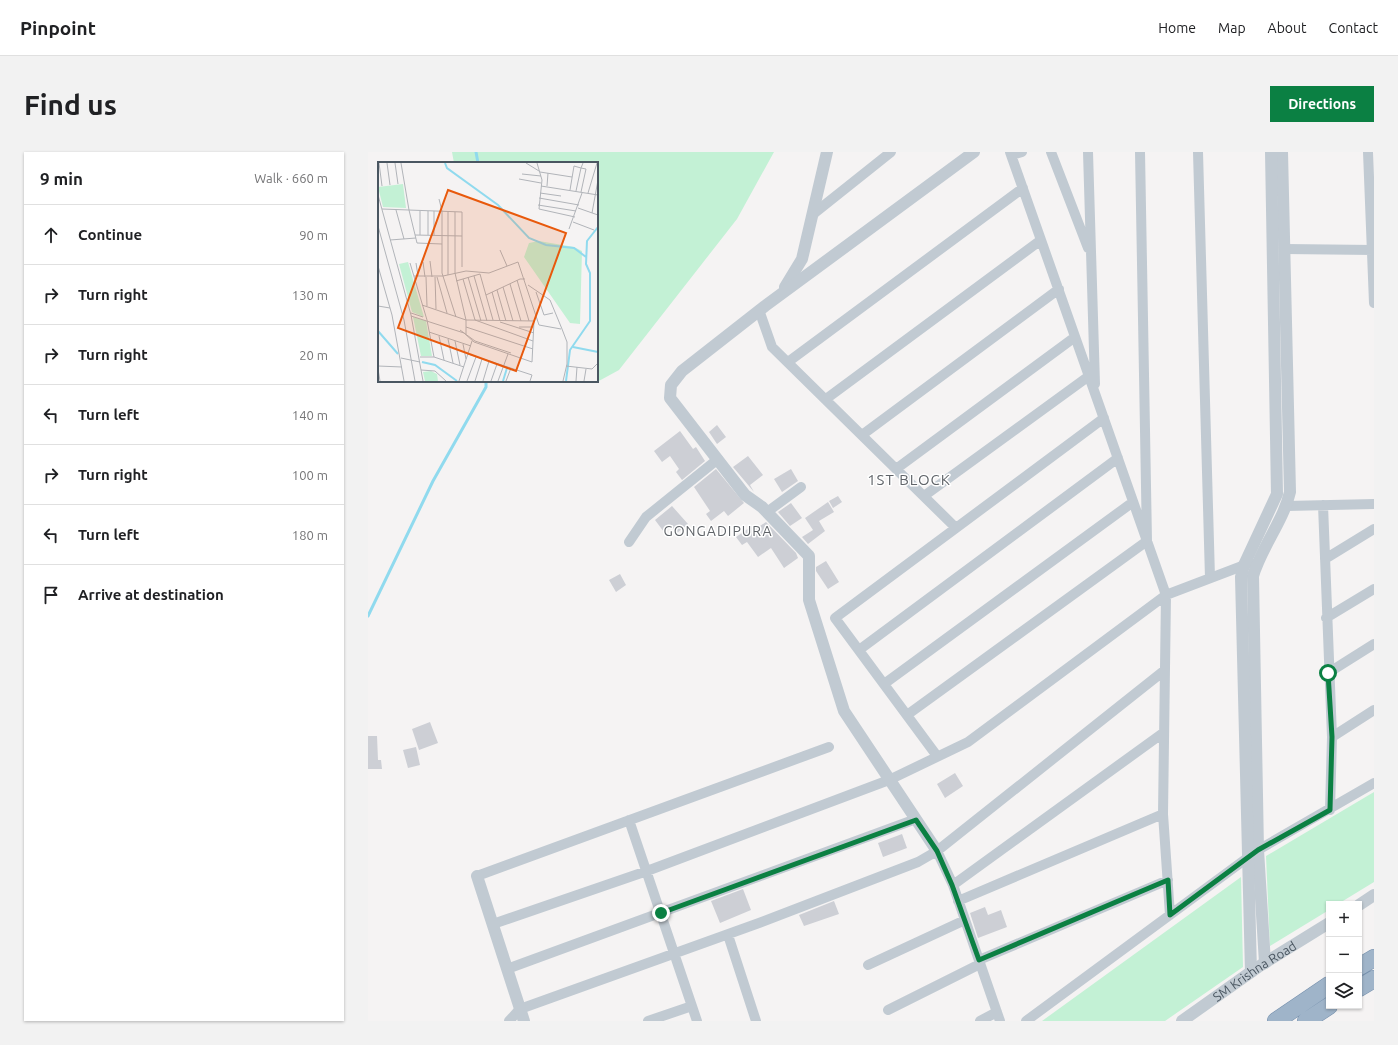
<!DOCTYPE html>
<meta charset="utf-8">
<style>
:root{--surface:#fff;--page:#f2f2f2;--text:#202124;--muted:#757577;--line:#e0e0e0;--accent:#0b8043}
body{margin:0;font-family:Ubuntu,sans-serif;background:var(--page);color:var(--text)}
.controls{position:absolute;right:12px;bottom:12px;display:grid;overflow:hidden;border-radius:0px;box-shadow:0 1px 3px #0004}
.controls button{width:36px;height:36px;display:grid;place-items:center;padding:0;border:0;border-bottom:1px solid var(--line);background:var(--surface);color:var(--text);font:20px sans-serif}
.stop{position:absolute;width:12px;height:12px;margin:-9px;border:3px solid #0b8043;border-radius:50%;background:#fff}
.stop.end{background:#0b8043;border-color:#fff;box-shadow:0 1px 4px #0008}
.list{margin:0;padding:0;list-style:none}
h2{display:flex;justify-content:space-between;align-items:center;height:52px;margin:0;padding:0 16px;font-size:17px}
h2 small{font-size:13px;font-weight:400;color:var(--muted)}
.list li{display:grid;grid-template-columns:26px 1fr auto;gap:12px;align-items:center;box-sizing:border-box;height:60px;padding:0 16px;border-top:1px solid var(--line)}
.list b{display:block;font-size:15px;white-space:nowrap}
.list em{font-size:13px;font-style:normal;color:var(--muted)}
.icon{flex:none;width:22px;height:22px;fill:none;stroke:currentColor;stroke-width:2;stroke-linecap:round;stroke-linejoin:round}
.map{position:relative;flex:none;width:1006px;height:869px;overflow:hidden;border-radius:0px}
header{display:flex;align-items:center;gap:24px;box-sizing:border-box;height:56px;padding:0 20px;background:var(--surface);border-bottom:1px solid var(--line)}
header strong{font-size:19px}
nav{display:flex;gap:22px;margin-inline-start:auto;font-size:14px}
.intro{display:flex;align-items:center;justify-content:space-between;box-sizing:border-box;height:96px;padding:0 24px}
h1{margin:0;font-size:28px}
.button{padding:10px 18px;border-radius:0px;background:var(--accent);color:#fff;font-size:14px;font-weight:700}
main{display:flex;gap:24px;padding:0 24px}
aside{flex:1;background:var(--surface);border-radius:0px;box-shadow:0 1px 3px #0004}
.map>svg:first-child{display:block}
</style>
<header>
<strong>Pinpoint</strong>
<nav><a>Home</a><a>Map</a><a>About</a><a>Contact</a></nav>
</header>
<div class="intro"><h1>Find us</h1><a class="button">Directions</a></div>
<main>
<aside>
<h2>9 min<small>Walk · 660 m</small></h2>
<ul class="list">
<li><svg class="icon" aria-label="ahead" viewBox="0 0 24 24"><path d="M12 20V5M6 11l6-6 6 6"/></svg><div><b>Continue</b></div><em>90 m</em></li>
<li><svg class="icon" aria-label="right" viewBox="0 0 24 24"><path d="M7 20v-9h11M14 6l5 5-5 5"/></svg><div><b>Turn right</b></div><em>130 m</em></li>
<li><svg class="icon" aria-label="right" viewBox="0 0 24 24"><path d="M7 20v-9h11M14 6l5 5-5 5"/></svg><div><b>Turn right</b></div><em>20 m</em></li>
<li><svg class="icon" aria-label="left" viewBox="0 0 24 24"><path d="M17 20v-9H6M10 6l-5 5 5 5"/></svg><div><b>Turn left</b></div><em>140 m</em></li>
<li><svg class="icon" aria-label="right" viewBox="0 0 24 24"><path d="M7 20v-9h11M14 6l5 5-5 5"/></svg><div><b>Turn right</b></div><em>100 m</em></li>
<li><svg class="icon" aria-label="left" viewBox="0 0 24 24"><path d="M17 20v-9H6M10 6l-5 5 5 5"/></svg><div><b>Turn left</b></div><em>180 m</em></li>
<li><svg class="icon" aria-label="arrive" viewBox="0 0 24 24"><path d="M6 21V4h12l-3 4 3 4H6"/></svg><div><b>Arrive at destination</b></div></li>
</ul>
</aside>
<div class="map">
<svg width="1006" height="869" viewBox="0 0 1006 869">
<rect width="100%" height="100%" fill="#f5f3f3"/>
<path fill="#c3f1d5" d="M84,0H406L369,67L251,218L229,230L223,229H229V11H86Z
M1006,640V730L970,752H961V758L902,794L898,704Z
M873,725L875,815L797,869H674Z"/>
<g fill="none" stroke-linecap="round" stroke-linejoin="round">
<path stroke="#90daee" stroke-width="3" d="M108,0L110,11
M0,464L65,329L118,235V229"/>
</g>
<path fill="#cdcfd5" d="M349,273L358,285L349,292L341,280Z
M312,279L325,297L328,295L337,309L314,328L308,320L311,317L302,304L294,310L286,299Z
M380,304L395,323L382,333L386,340L365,315Z
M348,317L376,351L360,364L356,359L343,369L338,362L342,359L326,335Z
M423,317L430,329L414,340L406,327Z
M470,344L474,350L465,356L461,349Z
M460,350L466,360L451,369L457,379L440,392L434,385L445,378L437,366Z
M423,351L434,366L422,374L410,360Z
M304,354L320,372L309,381L303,374L296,380L287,368Z
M398,370L428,401L430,406L416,416L403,396L390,405L379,390L374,393L368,385L384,374L386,378Z
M458,409L471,430L460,437L448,419V415Z
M252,422L258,433L248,440L241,428Z
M62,570L70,591L51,598L44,577Z
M0,584H9L10,608H13L14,617H0Z
M48,595L52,613L40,616L35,598Z
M587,621L595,634L577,646L569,632Z
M534,682L539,696L515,705L510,691Z
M375,737L383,758L352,771L343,749Z
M466,749L471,762L436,774L431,763Z
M617,755L620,763L633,758L639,775L610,786L602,761Z"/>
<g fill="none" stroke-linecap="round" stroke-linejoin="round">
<g stroke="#7690ad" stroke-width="18">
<path id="trunk" d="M991,815L1006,806
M991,836L1006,827
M908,869L961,833
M938,869L961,854"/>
</g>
<path stroke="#c1cad2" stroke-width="10" d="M642,0L798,443L795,662L802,763
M683,0L720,96
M720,0L727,232
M830,0L842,426
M1000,0L1006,151
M644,3L654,0
M444,63L523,0
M917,97L1006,98
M391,158L404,195L588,376
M420,210L655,36
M458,247L673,88
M494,283L691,137
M528,317L707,185
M556,344L721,224
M955,353L964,585L962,658
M919,354L1006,352
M399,360L433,335
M261,390L278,365L350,307
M957,407L1006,377
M958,466L1006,437
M491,498L750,306
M960,521L1006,492
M516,532L765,350
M539,563L779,389L772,0
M964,585L1006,558
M569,604L467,466L736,266
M261,668L329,869
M569,699L585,733L632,869
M109,724L461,595
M585,733L795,581
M590,749L795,662
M125,772L279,719L521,628L600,590L798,443L882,411
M360,783L388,869
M611,808L800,728
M500,813L597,768
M139,817L548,667
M520,858L612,812
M141,869L152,857L391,771L550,710L569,699L797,518
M280,869L324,854
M612,869L629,860
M658,869L890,698L1006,631"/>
<g stroke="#c1cad2" stroke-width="12">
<path d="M417,135L434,107L459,0"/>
<path d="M569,699L476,559L441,448V404L394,355L377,343L302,246L303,233L314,219L397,154L606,0"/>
<path d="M109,724L156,869"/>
<path d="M991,753L1006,743"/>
<path d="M897,811L890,698L885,424C894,394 915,370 922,340L914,0"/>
<path d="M883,820L873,425L876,413L909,342L903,0"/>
<path id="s1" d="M814,869L890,815L961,771"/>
</g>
<use href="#trunk" stroke="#9fb4c9" stroke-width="17"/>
</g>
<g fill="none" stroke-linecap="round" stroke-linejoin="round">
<path stroke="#0b8043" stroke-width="5" d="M293,761L548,668L569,699L584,733L611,808L800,728L802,763L890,698L962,658L964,585L960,521"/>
</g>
<g text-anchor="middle" stroke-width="3" stroke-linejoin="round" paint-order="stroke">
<g font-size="13" fill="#4a5661" stroke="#fff">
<text dy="5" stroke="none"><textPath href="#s1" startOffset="88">SM Krishna Road</textPath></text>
</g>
<g font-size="14" letter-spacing="1" fill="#5f6368" stroke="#fff">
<text x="350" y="384">GONGADIPURA</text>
</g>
<g font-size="15" letter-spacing="1" fill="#5f6368" stroke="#fff">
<text x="541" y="333">1ST BLOCK</text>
</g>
</g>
<g transform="translate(10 10)">
<rect width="220" height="220" fill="#f5f3f3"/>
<path d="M25,22L28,46L5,45L0,25ZM161,79L196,85L204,89L202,162L192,161L146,95L151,81ZM30,100L46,155L34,150L21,102ZM35,155L48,159L54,194H43ZM53,209L59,212L60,219H47L45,210Z" fill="#c3f1d5"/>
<path fill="none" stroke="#90daee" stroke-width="2" d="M67,1L69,6L120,43L151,76L168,83L196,86L208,95M0,169L20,192M195,185L220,190M44,200L57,203L79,219M125,219L129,206M188,219L192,188L212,159V111L208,102L209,79L220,65"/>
<path fill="none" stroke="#b1b4b9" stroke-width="1" d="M1,1L4,24M9,1L12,23M17,1L20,22M23,1L31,48L39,81L64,82M148,1L161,9M159,1L164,18L161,47L197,55M162,10L194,15M144,12L163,14M141,17L163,21M163,24L220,33M169,24L170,11M192,28L196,4L203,6L198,29M203,30L208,7L203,6L205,1M162,31L183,34M210,31L219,1M0,33L33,153L45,219M161,36L201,43M61,37L64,49V111L78,155M160,43L198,49M200,46L220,53M4,47L84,50V105M18,48L26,77M50,49V73M70,50V113M77,50V111L88,158V172M214,51L220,18M195,60L216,68M0,64L26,158L37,219M191,67L204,31M37,73L84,74M42,73V49M56,73V49M12,78L38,76M122,88L129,104M52,99L54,115M45,100L47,115M32,101L49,158L56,195M38,101L40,114M0,104L14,153L26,219M36,114H65L88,109L111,111L140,100L161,163L183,167M96,114L109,159M48,115L49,144M57,115L58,147M59,115L69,151M90,115L103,159M85,117L97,158L155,179M139,118L151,159M78,119L102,112L115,158M132,122L143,159M150,123L172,138L184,167L189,180V202L185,219M125,125L135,159M119,128L128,159M114,130L122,159M158,130L166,153L175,151M108,133L142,117H147M44,143L88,158L157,159M0,144L12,146M33,151L45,155M33,154L86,171L96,180L154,200L156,159M122,160L156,171M88,165L155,187M141,165H156M82,168L97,179L133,191M51,170L93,184M61,174L66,198M70,177L75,201M77,179L82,203M85,182L88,197M90,192L154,213L152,219M42,195H56L86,205M23,196L42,200M0,204L24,205M188,204L214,207L220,201M0,207L2,219M43,208L57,209L68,219M81,219L94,179M89,219L98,195M97,219L104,197M105,219L111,199M113,219L119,202M120,219L130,192M128,219L133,206M198,219L199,205M206,219L208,207"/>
<path fill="#e8590c" fill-opacity="0.15" stroke="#e8590c" stroke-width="2" d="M70,28L188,71L138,209L20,166Z"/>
<rect width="220" height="220" fill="none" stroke="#4a5661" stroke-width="2"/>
</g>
</svg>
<div class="controls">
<button>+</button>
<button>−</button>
<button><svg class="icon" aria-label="layers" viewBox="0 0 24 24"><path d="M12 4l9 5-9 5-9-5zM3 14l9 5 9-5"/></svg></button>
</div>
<div class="stop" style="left:960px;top:521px"></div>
<div class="stop end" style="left:293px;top:761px"></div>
</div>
</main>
